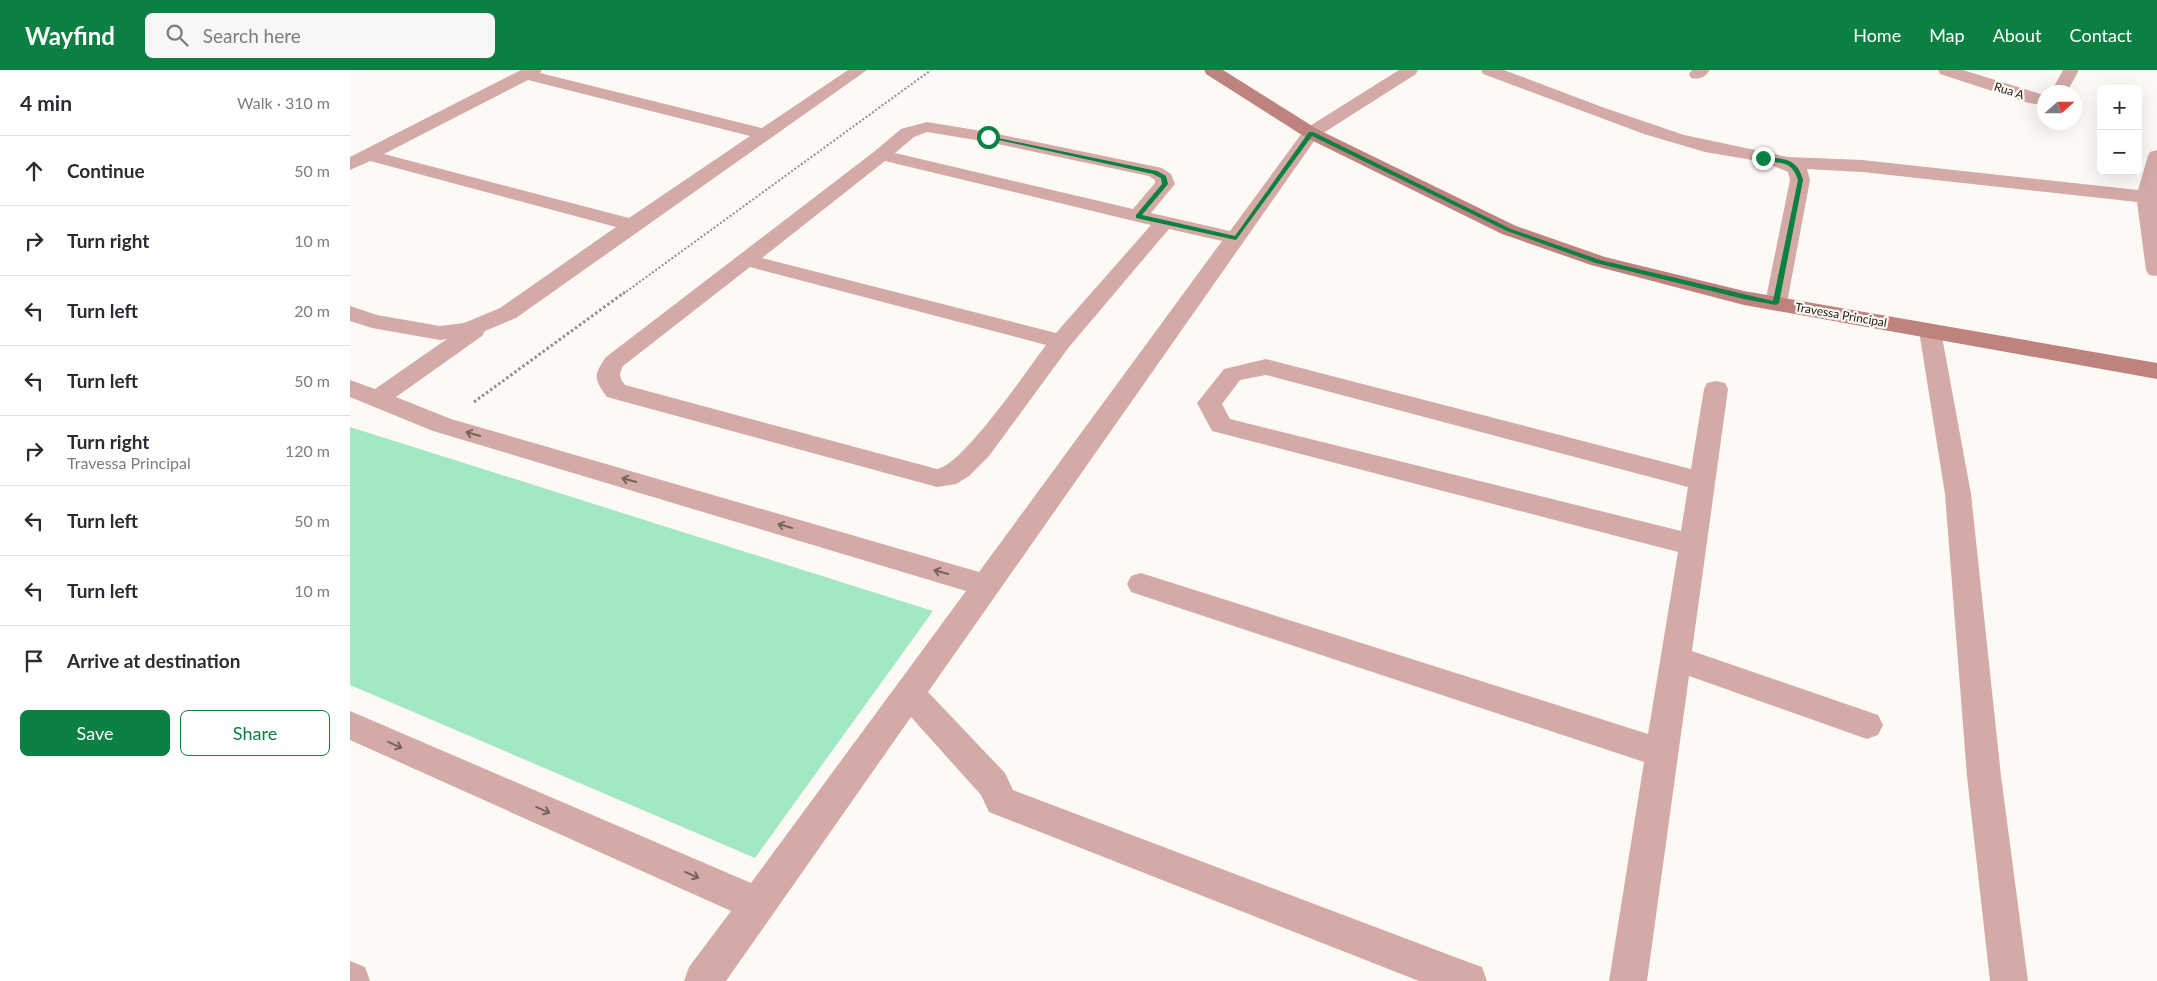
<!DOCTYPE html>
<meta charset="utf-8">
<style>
:root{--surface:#fff;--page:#f7f7f7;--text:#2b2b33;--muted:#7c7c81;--line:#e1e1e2;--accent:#0b8043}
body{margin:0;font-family:Lato,sans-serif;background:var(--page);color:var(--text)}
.controls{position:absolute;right:15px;top:15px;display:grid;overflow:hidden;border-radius:8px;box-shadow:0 5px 20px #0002}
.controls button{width:45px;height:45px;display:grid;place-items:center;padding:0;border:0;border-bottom:1px solid var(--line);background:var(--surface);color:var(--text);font:25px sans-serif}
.compass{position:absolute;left:1687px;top:15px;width:45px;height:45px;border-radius:50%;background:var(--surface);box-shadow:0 5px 20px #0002;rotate:69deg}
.stop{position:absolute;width:15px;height:15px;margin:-11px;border:4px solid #0b8043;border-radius:50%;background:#fff}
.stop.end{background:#0b8043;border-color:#fff;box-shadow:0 1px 5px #0008}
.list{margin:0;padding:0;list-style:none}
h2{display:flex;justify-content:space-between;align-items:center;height:65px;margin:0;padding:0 20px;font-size:21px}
h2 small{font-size:16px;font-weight:400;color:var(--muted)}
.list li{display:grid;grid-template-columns:32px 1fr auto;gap:15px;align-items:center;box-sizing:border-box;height:70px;padding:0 20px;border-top:1px solid var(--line)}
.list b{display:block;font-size:19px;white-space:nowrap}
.list p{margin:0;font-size:16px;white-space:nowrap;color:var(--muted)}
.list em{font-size:16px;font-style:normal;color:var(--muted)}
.actions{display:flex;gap:10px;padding:15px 20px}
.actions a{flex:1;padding:11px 0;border:1px solid var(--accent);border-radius:8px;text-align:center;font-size:18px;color:var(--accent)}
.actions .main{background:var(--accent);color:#fff}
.icon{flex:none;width:28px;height:28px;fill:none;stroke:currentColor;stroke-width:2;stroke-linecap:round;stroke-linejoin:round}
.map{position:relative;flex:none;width:1807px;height:911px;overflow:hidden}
header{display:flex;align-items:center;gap:30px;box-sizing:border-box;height:70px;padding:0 25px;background:var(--accent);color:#fff}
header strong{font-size:24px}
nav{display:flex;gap:28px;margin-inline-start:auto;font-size:18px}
.search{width:350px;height:45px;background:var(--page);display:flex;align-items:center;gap:12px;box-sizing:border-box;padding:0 18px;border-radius:8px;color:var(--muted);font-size:19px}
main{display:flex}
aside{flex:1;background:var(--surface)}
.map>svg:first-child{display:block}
</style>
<header>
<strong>Wayfind</strong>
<div class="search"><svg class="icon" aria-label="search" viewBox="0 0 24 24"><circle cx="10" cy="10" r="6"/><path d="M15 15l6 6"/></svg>Search here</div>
<nav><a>Home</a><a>Map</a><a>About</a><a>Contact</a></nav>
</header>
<main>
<aside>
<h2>4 min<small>Walk · 310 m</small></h2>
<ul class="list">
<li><svg class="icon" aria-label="ahead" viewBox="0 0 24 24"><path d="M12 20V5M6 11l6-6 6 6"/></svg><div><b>Continue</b></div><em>50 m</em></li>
<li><svg class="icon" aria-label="right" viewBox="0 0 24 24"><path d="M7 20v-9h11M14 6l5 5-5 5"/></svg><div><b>Turn right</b></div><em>10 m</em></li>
<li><svg class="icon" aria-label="left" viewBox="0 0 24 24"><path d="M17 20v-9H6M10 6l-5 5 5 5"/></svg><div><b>Turn left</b></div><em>20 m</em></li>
<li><svg class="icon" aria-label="left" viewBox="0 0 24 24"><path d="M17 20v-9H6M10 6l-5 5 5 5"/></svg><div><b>Turn left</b></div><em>50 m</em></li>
<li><svg class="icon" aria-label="right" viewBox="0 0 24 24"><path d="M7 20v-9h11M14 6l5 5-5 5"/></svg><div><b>Turn right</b><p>Travessa Principal</p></div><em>120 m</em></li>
<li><svg class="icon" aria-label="left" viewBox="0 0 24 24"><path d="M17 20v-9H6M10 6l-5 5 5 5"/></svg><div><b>Turn left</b></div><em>50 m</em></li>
<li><svg class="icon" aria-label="left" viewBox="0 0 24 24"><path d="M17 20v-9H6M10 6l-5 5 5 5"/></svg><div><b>Turn left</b></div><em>10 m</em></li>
<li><svg class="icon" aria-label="arrive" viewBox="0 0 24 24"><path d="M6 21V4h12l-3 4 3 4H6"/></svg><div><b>Arrive at destination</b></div></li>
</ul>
<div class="actions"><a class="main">Save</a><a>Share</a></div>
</aside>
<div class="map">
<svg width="1807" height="911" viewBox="0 0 1807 911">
<rect width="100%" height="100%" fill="#fdfaf6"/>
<path fill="#a1e8c3" d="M0,357L583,541L405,788L0,615Z"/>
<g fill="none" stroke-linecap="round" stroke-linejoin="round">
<path stroke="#928e88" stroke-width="2" stroke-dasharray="2 2" stroke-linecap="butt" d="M273,224L581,0"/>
<path stroke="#928e88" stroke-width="3" stroke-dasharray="2.5 2.5" stroke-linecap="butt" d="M124,332L275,222"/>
<path fill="#d4aaa7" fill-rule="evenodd" d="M171,0H192L190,3L412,58L498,0H517L166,248L135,261L132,266L46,327L101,349L629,502L872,171L819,159L719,277L639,386L619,406L606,414L587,417L257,327C244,309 243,306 256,287L525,81L551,59L577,52L638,62L812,98L821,104L825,114L801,143L880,161L955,59L1049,0H1068L1066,4L967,67L578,622L655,703L663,720L1118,892L1132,897L1137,911H1069L639,742L631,725L561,647L376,911H334L339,897L381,841L0,670V641L401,813L616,521L83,361L0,327V310L25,319L97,269L90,270L22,258L0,251V236L27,245L90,256L114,253L150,238L266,157L20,91L0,100V87ZM178,10L400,66L279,148L34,84ZM577,62L638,72L799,106L805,110V113L783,139L545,83L564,67ZM535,91L788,152L801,155L706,263L412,188ZM400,197L696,275C678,299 612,396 587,399L275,315C269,308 269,304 273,296Z
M1131,0H1154L1252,37L1334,65L1438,87L1512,90L1788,120L1798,86L1800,82L1807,80V206L1799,205L1796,200L1787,132L1512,102L1457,99L1460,110L1437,233L1434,238L1426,240L1418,238L1415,233L1440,110L1438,102L1414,92L1355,82L1294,64L1133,4Z
M1342,0H1360C1355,7 1350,10 1341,8L1339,4Z
M1588,0H1613L1694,25V35L1679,33L1590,4Z
M1713,0H1729L1717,22H1701Z
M1580,254L1588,256L1591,261L1621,424L1651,706L1678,911H1640L1617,706L1595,424L1569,261L1572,256Z
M916,289L1341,399L1354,319L1357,313L1366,311L1375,313L1378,319L1342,581L1528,645L1533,655L1528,665L1517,669L1339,606L1297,911H1259L1294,692L781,522L777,514L781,506L791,503L1298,664L1328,482L862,361L847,333L874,299ZM916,305L1338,417L1331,461L880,349L872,334L890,310Z
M0,891L15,897L20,911H0Z"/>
<path fill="#be837f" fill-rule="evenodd" d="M854,0H873L967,59L1166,156L1255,187L1394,221L1807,293V309L1394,235L1241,195L1152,164L955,67L856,4Z"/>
</g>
<defs><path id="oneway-shaft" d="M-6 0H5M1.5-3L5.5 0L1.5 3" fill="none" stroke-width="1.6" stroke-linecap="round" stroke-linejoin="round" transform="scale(1.25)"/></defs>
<g stroke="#78625c">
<use href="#oneway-shaft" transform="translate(123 364) rotate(-164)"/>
<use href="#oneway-shaft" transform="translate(279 410) rotate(-164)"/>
<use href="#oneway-shaft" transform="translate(435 456) rotate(-164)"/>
<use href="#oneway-shaft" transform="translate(591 502) rotate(-164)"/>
<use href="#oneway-shaft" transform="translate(45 675) rotate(24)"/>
<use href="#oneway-shaft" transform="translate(193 740) rotate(24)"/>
<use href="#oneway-shaft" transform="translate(342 805) rotate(24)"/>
</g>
<path fill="#0b8043" d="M959,62H963L1161,159L1250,190L1423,231L1448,110C1441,87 1427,96 1410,88L1413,86C1434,90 1447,87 1453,110L1429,233L1426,235L1394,229L1246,193L1157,161L962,66L886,170L786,148V145L812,114L811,108L803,104L635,67L638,66L807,101L816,106L818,114L792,145L885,166Z"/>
<g text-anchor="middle" stroke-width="4.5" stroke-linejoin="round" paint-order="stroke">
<g font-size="12" fill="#1d1911" stroke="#fdfaf6">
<text transform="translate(1659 21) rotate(18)" y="4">Rua A</text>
<text transform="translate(1491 245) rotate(10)" y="4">Travessa Principal</text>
</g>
</g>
</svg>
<div class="controls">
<button>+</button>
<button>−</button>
</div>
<svg class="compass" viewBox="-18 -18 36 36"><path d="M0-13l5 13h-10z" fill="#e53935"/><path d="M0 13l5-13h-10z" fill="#7c7c81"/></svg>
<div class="stop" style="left:638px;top:67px"></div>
<div class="stop end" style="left:1413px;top:88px"></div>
</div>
</main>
